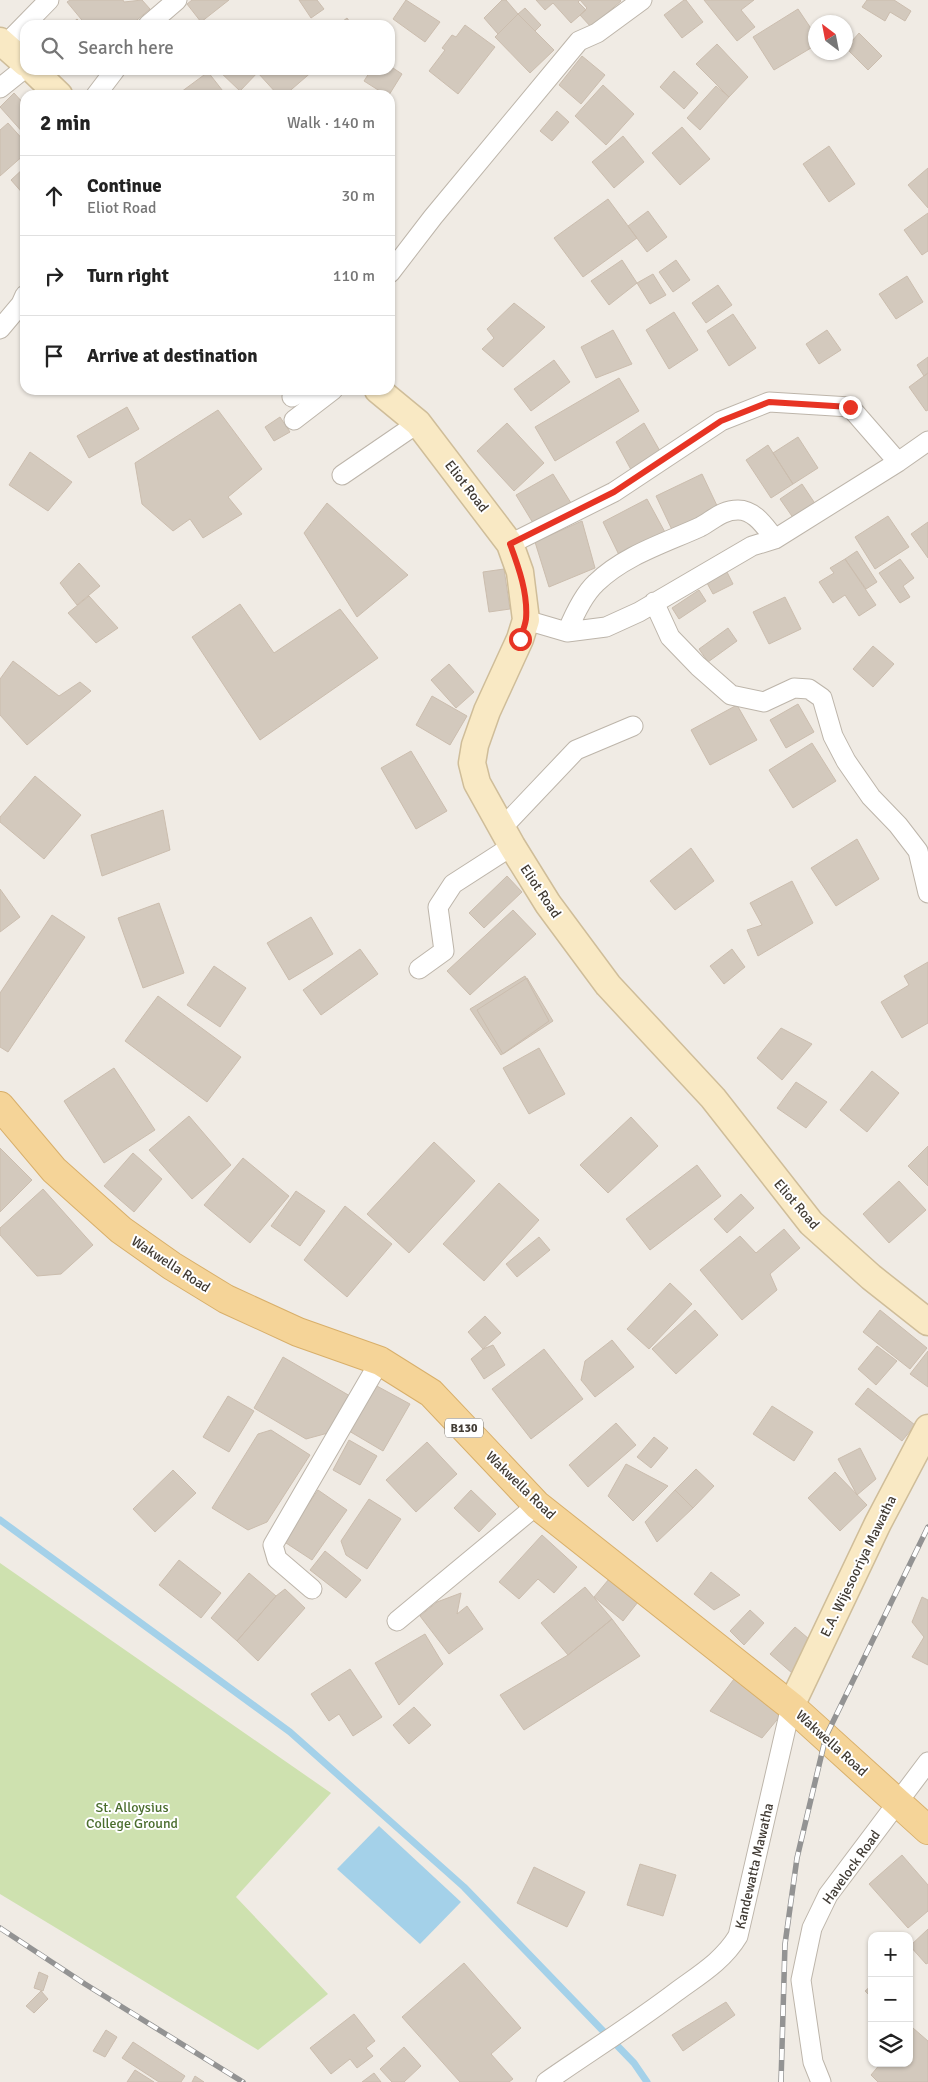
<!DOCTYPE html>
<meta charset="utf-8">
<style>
:root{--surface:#fff;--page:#f6f6f6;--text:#222;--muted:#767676;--line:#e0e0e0}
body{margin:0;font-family:Signika,sans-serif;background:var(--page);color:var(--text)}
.controls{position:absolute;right:15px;bottom:15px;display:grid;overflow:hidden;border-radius:10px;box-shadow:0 1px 4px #0004}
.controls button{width:45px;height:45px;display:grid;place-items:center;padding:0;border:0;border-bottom:1px solid var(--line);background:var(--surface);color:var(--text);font:25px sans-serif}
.compass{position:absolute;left:808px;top:15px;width:45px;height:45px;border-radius:50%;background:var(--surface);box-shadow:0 1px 4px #0004;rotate:328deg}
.stop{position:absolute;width:15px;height:15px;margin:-11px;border:4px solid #e73424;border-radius:50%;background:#fff}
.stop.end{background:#e73424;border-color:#fff;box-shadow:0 1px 5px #0008}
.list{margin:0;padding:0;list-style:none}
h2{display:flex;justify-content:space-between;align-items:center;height:65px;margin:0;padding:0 20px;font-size:21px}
h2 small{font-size:16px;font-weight:400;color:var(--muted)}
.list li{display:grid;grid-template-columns:32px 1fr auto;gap:15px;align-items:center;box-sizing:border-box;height:80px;padding:0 20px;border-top:1px solid var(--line)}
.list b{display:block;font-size:19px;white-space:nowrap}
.list p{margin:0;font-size:16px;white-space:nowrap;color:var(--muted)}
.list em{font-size:16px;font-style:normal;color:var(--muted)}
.icon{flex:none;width:28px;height:28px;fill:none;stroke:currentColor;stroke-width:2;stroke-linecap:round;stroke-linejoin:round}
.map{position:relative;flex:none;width:928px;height:2082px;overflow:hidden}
.search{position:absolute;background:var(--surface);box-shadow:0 1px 4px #0004;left:20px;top:20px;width:375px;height:55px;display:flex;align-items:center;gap:12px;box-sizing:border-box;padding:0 18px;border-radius:15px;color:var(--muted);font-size:19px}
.panel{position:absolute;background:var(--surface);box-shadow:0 1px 4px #0004;left:20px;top:90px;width:375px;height:305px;border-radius:15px}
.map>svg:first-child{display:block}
</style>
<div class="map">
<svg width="928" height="2082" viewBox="0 0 928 2082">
<rect width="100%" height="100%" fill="#f0ebe4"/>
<path fill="#cee1af" d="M0,1563L331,1793L236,1897L328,1994L258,2050L0,1894Z"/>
<path fill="#a4d1e9" d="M379,1826L461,1902L420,1944L337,1869Z"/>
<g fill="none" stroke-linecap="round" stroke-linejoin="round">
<path stroke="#a4d1e9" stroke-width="7" d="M0,1520L290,1732L464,1887L634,2063L647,2082"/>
</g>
<path fill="#d3c9bd" stroke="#cbbdae" d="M70,0H123L124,2L142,0L150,9L131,25H86L67,2Z
M192,0H229L201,22L187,4Z
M299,0H317L324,9L311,18Z
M406,0L440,22L425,42L393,19Z
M502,0H506L518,14L498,34L484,18Z
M536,0H580L578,2L586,10L571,23L553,3L545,10Z
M580,0H620L621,1L591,27L580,15L587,8Z
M684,0H686L703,22L682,38L664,15Z
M704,0H754L741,10L755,27L737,41Z
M867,0H894L911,11L905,21L890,12L885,21L862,7Z
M525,8L541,25L535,31L518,14Z
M798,9L816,36V45L774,70L753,37Z
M518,14L554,50L530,73L495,37Z
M347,18L352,25H338Z
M77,19L83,25H70Z
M465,25L495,47L458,94L429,71L445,50L442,48L452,35L456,37Z
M859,33L882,56L868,70L846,48Z
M717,44L748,77L729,97L696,64Z
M582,56L605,75L581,104L559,85Z
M390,66L402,74L389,95H386L364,81L371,70H390Z
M218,70H260L240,91Z
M262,70H314L285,95H278L258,73Z
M674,71L698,93L684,109L660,87Z
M208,72L226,95H177Z
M603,85L634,114L606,145L575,116Z
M716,86L729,97L700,130L687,118Z
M14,93L25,105V135L0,107Z
M557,111L569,122L552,141L540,131Z
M8,123L25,142V154L0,176V130Z
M682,127L710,159L680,185L652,153Z
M623,136L644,162L614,188L592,162Z
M829,146L855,184L829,202L803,164Z
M25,167V196L11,180Z
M928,168V208L908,185Z
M608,199L637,238L583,277L554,238Z
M648,211L667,237L647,252L628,226Z
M928,213V251L922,255L904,230Z
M622,260L637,283L609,305L591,281Z
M676,260L690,280L673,292L659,272Z
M653,274L666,295L650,304L637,283Z
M907,276L923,302L896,319L879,294Z
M718,285L732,305L706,323L692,303Z
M514,303L545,327L503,367L482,349L494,338L487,329Z
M674,312L698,350L669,369L646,330Z
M733,314L756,348L729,366L707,331Z
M613,330L632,364L596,378L581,347Z
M827,330L841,350L819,364L806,344Z
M928,357V373L924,376L917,365Z
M554,360L570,382L531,411L514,389Z
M928,373V410L926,411L909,387Z
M619,378L639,411L555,461L535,427Z
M127,407L139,429L89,458L77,436Z
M218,410L262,469L228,497L242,514L203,538L190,519L173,531L142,504L135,463Z
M280,417L290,432L274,441L265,427Z
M507,423L544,463L514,491L477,451Z
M644,423L664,458L635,477L616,442Z
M798,437L818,468L793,484L773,453Z
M768,445L793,484L771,498L746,460Z
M30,452L72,482L48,511L9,485Z
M553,474L576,511L536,528L516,495Z
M702,474L720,512L674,534L656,496Z
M802,484L816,505L794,519L780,499Z
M647,499L666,534L620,557L603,522Z
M327,503L408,575L357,617L304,533Z
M888,516L909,547L875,569L855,537Z
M582,521L595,568L549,587L535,542Z
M928,522V558L911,534Z
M857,551L877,582L866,589L845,559Z
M845,559L876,605L859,616L845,595L833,603L819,582L834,573L830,568Z
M900,559L914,578L903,586L910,597L900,603L879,573Z
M79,563L100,586L77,605L60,583Z
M504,569L510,609L489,612L483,572Z
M727,572L733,584L713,594L707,583Z
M699,590L706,601L679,619L672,608Z
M89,596L118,628L96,643L68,613Z
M785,597L801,629L769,644L753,612Z
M240,604L274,653L340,609L378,658L260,740L192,637Z
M728,628L737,641L708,662L699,649Z
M873,646L894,664L873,687L853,669Z
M13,661L59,696L80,682L91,691L27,745L0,715V679Z
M449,664L474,692L456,708L431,680Z
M432,696L467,716L450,745L416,725Z
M798,704L814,732L786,748L770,720Z
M737,705L757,740L710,765L691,730Z
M812,743L836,781L793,808L769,770Z
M411,751L447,811L416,829L381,768Z
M35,776L81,815L44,859L0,822V817Z
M163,810L170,850L102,876L91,835Z
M857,839L879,879L836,906L811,868Z
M691,848L714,881L675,910L650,881Z
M507,876L522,892L484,928L469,913Z
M792,881L813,923L758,956L747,930L762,925L750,903Z
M0,889L20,917L0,932Z
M159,903L184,973L143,988L118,918Z
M513,910L536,934L470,995L447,971Z
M52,915L85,937L8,1052L0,1047V993Z
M311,917L333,954L289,980L267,943Z
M360,949L378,974L321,1015L303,990Z
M732,949L745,967L724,984L710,966Z
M928,962V1023L902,1038L881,1002L909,985L904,976Z
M214,966L246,988L220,1027L187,1005Z
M525,976L549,1021L501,1055L470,1009Z
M527,978L553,1021L503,1054L477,1010Z
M158,996L241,1057L207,1102L125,1041Z
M781,1028L812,1044L782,1080L757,1058Z
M539,1048L565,1094L529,1114L503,1068Z
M114,1068L155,1130L104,1163L64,1101Z
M872,1071L899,1093L867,1132L840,1110Z
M796,1082L827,1102L806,1128L777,1108Z
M189,1116L231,1165L192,1199L149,1150Z
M631,1117L658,1146L608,1193L580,1165Z
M434,1142L475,1181L409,1253L367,1214Z
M928,1146V1186L908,1166Z
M0,1148L32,1180L0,1212Z
M133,1153L162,1179L134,1212L104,1186Z
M243,1158L289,1196L250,1243L204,1205Z
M697,1165L721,1196L650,1250L626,1219Z
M899,1181L926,1210L889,1243L863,1214Z
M499,1183L539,1220L484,1281L443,1244Z
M43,1189L93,1245L61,1274L37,1276L0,1235V1228Z
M296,1191L325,1211L300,1246L271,1226Z
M741,1194L754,1208L727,1233L714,1219Z
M345,1206L392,1244L347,1297L304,1260Z
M784,1229L800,1248L770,1274L777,1290L742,1320L700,1270L740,1236L756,1253Z
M539,1237L550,1250L517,1277L506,1264Z
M670,1283L692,1304L649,1349L627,1329Z
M695,1310L718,1335L676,1374L652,1349Z
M880,1310L927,1348L910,1369L863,1332Z
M485,1316L501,1333L483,1349L468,1332Z
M612,1340L634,1367L595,1397L581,1380L585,1361Z
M493,1345L505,1365L484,1379L471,1359L483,1349Z
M877,1346L897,1361L876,1385L858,1369Z
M544,1349L583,1399L531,1439L492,1389Z
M928,1351V1387L910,1374Z
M283,1357L350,1396L328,1433L306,1439L254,1408Z
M375,1385L410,1404L383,1451L349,1431Z
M868,1388L915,1425L902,1441L855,1404Z
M228,1396L254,1411L229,1452L203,1437Z
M772,1406L813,1432L794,1461L753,1434Z
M616,1423L636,1445L588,1487L569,1465Z
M271,1430L310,1455L267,1522L248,1530L212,1508L258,1434Z
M654,1437L668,1448L651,1468L637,1457Z
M349,1440L377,1456L360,1485L333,1470Z
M427,1442L457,1474L416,1512L386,1480Z
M860,1448L876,1479L857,1495L838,1459Z
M626,1464L668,1486L633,1521L608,1496Z
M696,1469L714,1486L693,1508L675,1490Z
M173,1470L196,1493L155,1532L133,1509Z
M835,1472L867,1505L840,1531L808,1498Z
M318,1490L347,1510L312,1560L283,1541Z
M471,1490L496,1514L479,1532L454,1508Z
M675,1490L693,1508L657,1542L645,1522Z
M369,1499L401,1519L367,1569L346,1555L341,1541Z
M542,1535L577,1567L554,1593L538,1579L519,1599L499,1582Z
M325,1551L361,1580L346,1598L310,1570Z
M179,1560L221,1593L201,1618L159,1585Z
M711,1572L740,1595L714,1610L694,1594Z
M249,1573L276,1596L237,1641L211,1618Z
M609,1579L638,1602L623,1621L594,1597Z
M585,1587L612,1619L568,1655L541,1623Z
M285,1589L305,1608L258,1661L237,1641L276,1596Z
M461,1593L457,1614L467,1606L483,1629L449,1654L420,1616L437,1602Z
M922,1597L928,1600V1665L912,1657L924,1637L912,1622Z
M750,1610L764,1623L744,1645L730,1631Z
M612,1619L640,1656L524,1730L500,1695L568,1655Z
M795,1627L809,1639L792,1673L770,1654Z
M425,1634L443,1664L399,1705L375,1663Z
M350,1669L382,1717L353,1736L339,1714L329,1721L311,1694Z
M734,1679L781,1715L762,1738L710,1711Z
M414,1707L431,1725L409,1744L393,1725Z
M902,1855L928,1885V1911L908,1928L869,1884Z
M640,1864L676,1875L663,1916L627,1905Z
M534,1867L585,1892L567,1927L517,1903Z
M928,1929V1963L926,1964L910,1946Z
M464,1963L521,2028L491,2054L513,2079L509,2082H460L402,2017Z
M39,1972L48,1976L43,1991L34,1988Z
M872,1985V1998L865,1991Z
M41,1991L48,1999L34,2013L26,2006Z
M726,2002L735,2015L683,2051L672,2035Z
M354,2014L375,2041L366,2048L373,2056L357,2068L350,2059L331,2074L310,2048Z
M913,2028L928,2041V2082H878L871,2075L881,2063H909V2032Z
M106,2030L117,2037L105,2057L93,2051Z
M133,2042L185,2076L181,2082H159L122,2058Z
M404,2047L421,2066L404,2082H392L380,2069Z
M135,2070L154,2082H127Z
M374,2073L381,2082H362Z
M195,2076L204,2082H192Z"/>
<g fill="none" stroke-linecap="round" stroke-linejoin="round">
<g stroke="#bdb5aa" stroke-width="21">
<path id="street" d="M148,25L177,0
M5,45L49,0
M0,88L25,68
M96,95L115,70
M390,273L433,217L579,41L597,33L642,0
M0,329L21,304L25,295
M292,397L304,390
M294,420L333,390
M342,475L418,423
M510,544L614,492L721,421L769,402L850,407L898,462
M654,602L670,637L698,666L731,695L764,702L794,688L809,689L822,698L833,736L846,761L871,797L898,825L918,851L928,893
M526,620L567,632L606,627L639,612L752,546L775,539L898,462L928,441
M567,632C574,615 583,595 596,583C625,555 665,543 700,527C713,520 722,510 738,510C755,510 765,527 775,539
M502,828L576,750L633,726
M419,969L444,951L438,907L453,884L512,846
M312,1589L277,1559L273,1545L380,1361
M397,1621L537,1505
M546,2082C589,2052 634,2024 676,1992C699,1975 723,1961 738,1936L791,1706
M821,2082L813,2062L801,1980L812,1928L828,1895L928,1762"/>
</g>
<g stroke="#cfbd99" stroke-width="29">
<path id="secondary" d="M0,41L25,63
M33,70L59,95
M378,390L418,423L510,544L520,572L526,620L520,639L487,711L475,745L472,763L477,783L512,846L548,904L608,985L713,1098L811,1223L871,1277L928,1322
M791,1706L878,1523L928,1428"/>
</g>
<g stroke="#d8af6a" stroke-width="30">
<path id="primary" d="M0,1106L54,1170L121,1230L172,1266L226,1299L298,1332L380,1361L431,1393L537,1505L791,1706L928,1830"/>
</g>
<use href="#street" stroke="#fff" stroke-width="19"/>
<use href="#secondary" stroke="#f9e9c4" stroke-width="26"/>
<use href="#primary" stroke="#f5d498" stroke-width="28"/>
<g stroke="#939393" stroke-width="5.5">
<path id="rail" d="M0,1928L85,1984L243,2082
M781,2082L785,1944L797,1858L826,1736L928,1527"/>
</g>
<use href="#rail" stroke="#fff" stroke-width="4" stroke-dasharray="11" stroke-linecap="butt"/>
</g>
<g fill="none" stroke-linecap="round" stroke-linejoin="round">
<path stroke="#e73424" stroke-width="6" d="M520,639C522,633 525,626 526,619C528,594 519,568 510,544L614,492L721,421L769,402L850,407"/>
</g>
<g text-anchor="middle" stroke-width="4" stroke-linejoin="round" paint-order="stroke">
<rect fill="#fff" stroke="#7a7671" stroke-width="1" x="445" y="1418.5" width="38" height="19" rx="4"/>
<g font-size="12" font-weight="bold" fill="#413b34">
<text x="464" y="1432">B130</text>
</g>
<g font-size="14" fill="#413b34" stroke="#fff">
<text transform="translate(467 486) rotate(52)" y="5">Eliot Road</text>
<text transform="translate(541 891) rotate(56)" y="5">Eliot Road</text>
<text transform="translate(797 1204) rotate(49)" y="5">Eliot Road</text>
<text transform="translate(171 1264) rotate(33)" y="5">Wakwella Road</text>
<text transform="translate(521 1485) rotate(44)" y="5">Wakwella Road</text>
<text transform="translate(858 1566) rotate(-64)" y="5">E.A. Wijesooriya Mawatha</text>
<text transform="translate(832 1743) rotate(42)" y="5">Wakwella Road</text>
<text transform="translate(754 1866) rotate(-77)" y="5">Kandewatta Mawatha</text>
<text transform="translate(851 1867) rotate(-54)" y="5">Havelock Road</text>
</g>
<g font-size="14" fill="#4a6d2d" stroke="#fff">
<text x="132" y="1812">St. Alloysius<tspan x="132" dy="16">College Ground</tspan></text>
</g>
</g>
</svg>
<div class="controls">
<button>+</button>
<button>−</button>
<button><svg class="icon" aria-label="layers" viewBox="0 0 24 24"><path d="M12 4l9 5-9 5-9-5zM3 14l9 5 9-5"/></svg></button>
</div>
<svg class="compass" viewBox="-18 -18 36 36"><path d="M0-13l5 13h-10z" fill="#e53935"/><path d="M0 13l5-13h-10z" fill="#767676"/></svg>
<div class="stop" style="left:520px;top:639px"></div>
<div class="stop end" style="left:850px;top:407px"></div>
<div class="search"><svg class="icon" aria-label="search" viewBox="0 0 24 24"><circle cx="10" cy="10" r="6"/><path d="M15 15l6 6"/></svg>Search here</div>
<section class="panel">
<h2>2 min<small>Walk · 140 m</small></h2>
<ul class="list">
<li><svg class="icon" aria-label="ahead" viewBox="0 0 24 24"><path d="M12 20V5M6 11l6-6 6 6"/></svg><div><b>Continue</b><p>Eliot Road</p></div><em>30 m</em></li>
<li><svg class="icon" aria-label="right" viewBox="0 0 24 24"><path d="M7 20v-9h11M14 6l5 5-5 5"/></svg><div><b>Turn right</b></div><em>110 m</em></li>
<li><svg class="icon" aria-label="arrive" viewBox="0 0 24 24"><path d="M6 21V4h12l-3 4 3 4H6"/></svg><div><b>Arrive at destination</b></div></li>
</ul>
</section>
</div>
